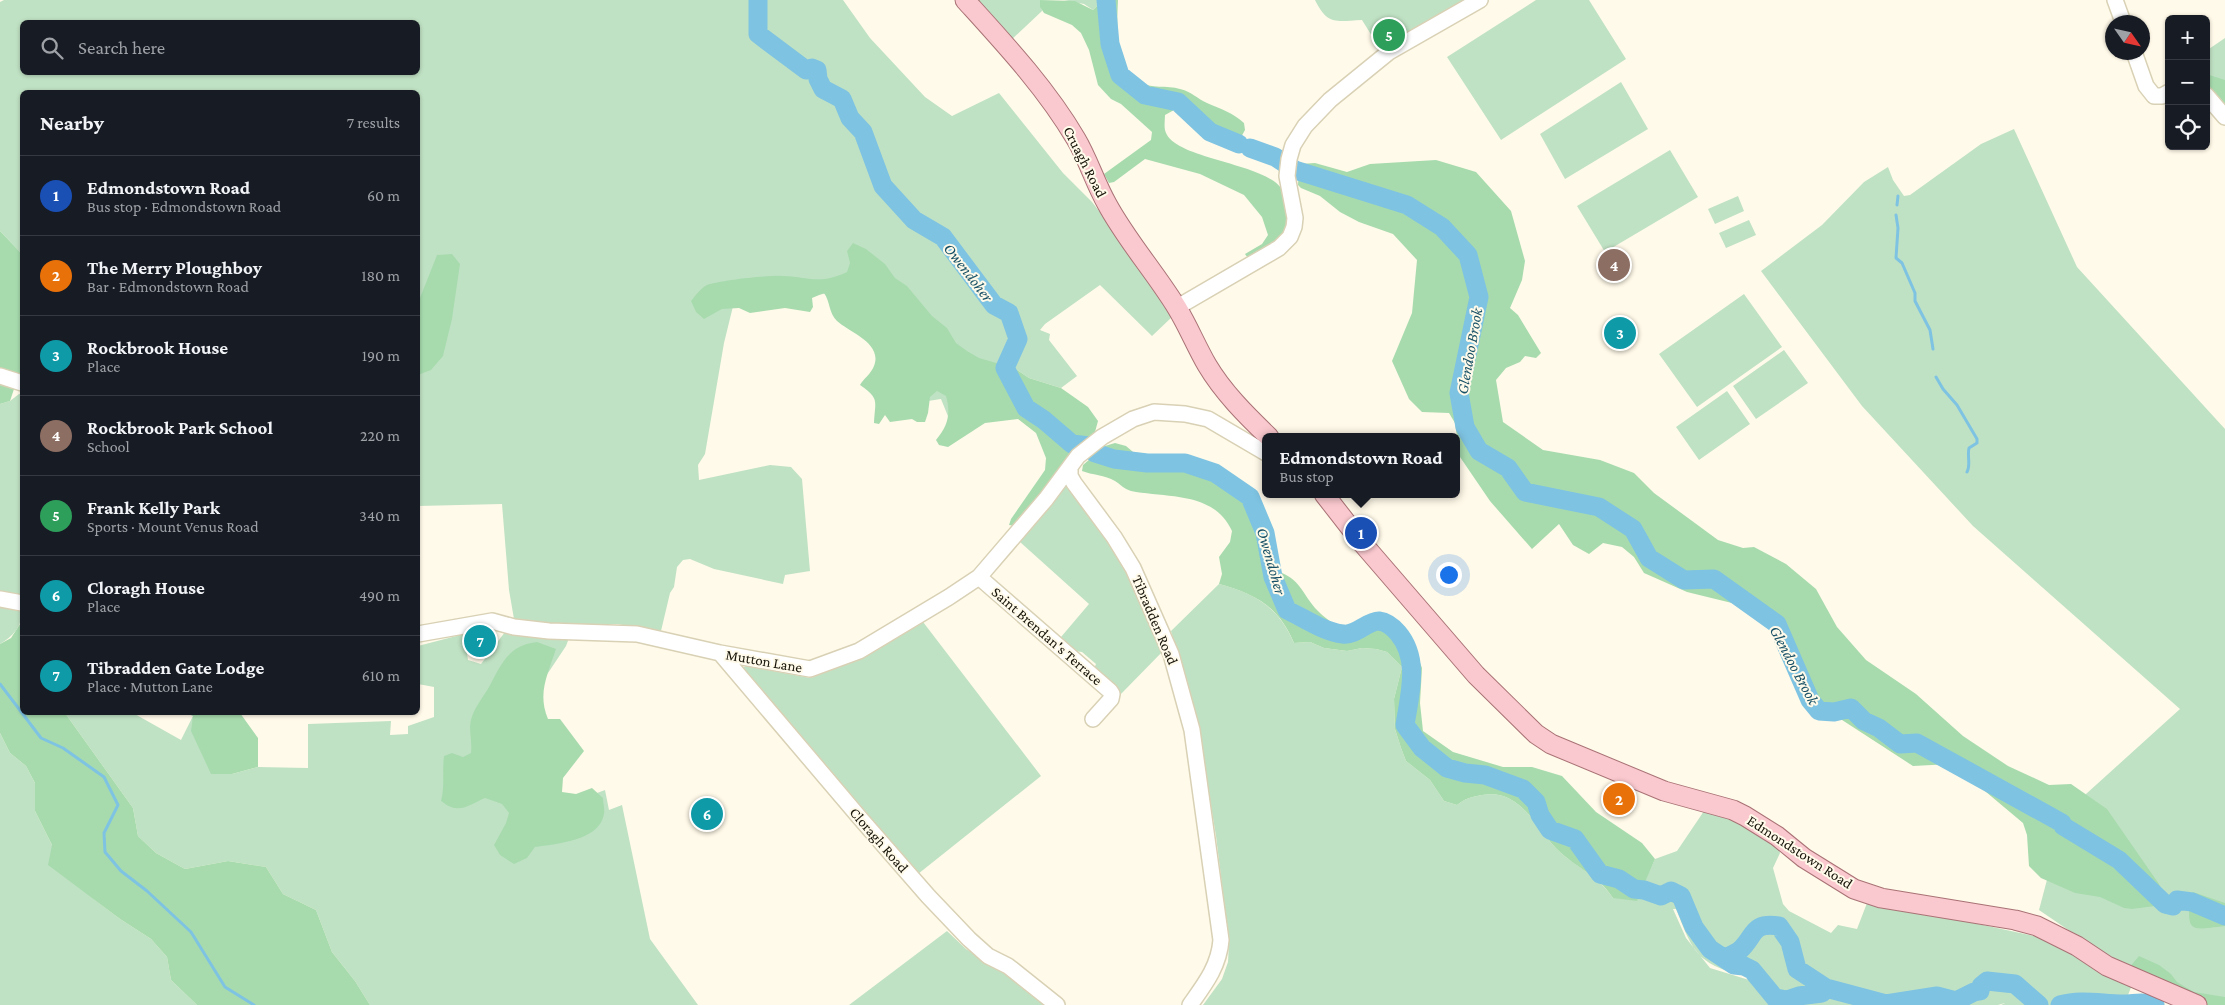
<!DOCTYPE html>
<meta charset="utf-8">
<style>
:root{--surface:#171b24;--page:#242831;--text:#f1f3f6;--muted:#9ea1a6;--line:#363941;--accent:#1a73e8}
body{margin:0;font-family:"Crimson Pro",serif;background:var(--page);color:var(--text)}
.controls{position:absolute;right:15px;top:15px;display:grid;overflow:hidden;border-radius:8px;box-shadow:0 1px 4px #0004}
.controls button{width:45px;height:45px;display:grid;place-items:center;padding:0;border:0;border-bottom:1px solid var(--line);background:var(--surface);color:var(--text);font:25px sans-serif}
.compass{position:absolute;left:2105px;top:15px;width:45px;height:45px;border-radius:50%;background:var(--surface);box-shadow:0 1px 4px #0004;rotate:124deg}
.you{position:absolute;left:1448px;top:574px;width:18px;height:18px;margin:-12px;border:4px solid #fff;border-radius:50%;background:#1a73e8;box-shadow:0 0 0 8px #1a73e833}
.badge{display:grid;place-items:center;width:32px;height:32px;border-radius:50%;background:var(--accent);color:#fff;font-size:16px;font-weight:700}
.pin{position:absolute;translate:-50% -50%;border:2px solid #fff;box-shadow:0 1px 5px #0006}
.popup{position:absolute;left:1262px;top:433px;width:198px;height:65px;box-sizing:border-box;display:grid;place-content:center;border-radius:8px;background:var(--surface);filter:drop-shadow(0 1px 4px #0005);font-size:16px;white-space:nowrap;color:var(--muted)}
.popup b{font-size:19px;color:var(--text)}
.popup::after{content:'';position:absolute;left:50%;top:100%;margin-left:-10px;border:10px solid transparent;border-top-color:var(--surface)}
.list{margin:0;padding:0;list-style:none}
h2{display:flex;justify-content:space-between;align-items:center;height:65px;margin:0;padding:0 20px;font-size:21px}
h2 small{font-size:16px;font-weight:400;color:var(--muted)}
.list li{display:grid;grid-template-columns:32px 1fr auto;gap:15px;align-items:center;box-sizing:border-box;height:80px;padding:0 20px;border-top:1px solid var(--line)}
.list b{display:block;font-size:19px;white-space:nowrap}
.list p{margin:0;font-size:16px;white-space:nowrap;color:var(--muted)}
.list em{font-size:16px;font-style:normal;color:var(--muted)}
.icon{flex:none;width:28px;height:28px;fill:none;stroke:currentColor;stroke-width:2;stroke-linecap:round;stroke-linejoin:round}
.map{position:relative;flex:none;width:2225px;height:1005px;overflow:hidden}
.search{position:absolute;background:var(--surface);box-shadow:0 1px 4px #0004;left:20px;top:20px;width:400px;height:55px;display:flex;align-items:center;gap:12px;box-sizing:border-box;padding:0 18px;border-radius:8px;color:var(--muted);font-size:19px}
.panel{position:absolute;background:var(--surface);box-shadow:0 1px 4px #0004;left:20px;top:90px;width:400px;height:625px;border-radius:8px}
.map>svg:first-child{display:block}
</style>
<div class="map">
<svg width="2225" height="1005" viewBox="0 0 2225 1005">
<rect width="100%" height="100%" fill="#fffae9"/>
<path fill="#c0e2c4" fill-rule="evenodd" d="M4,0H843L870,38L925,97L952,116L999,93L1063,173L1092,202L1123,242L1172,317L1152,336L1100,285L1045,324L1040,330L1050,334L1049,340L1077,376L1061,388L1029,378L1014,368L954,431L941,399L882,408L886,339L840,292L807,296L737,290L724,343L705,454L698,465L699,480L770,465L791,467L802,479L810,571L785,575L783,584L714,569L690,559L683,560L677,567L674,587L670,593L661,631L617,624L571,625L529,623L514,619L509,590L502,504L418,506V92H22V254L0,231V2ZM22,22H418V72H22Z
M973,0H1040L1042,11L1010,41Z
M1064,0H1098V5L1093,10L1084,4Z
M1315,0H1466L1439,18L1380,49L1362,20C1336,21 1328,26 1315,0Z
M1536,0H1589L1626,59L1501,140L1447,57Z
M2225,38V84L2206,76V51Z
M1621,82L1648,129L1565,179L1540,134Z
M2014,129L2077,267L2225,429V1005L2127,970L2039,910L2062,823L2086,794L2180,709L1973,526L1862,406L1761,271L1822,225L1864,182L1888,167L1893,180L1904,196L1910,195L1981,144Z
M1670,150L1698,197L1605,252L1577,206Z
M1738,196L1744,211L1715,224L1708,209Z
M1749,220L1756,235L1726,248L1719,233Z
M1744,294L1782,347L1697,407L1659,354Z
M1784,350L1808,383L1756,419L1733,386Z
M1727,391L1750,424L1699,460L1676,427Z
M19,394L22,395V596L0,592V404L10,401Z
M1066,484L1118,556L1165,649L1120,695L1093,671L1096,664L1082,652L1075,651L1061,637L1089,604L1020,542L1043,510Z
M1219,584C1256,594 1278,607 1294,643L1310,642L1324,648L1347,651L1362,648L1376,649L1387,652L1402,667L1394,699L1395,729L1401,748L1406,761L1430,780L1444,801L1457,805C1466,798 1471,797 1482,795C1523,788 1536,831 1561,853C1580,869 1598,876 1613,898L1642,887L1655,859L1677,851L1704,811L1741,821L1779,848L1780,853L1773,868L1783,904L1789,911L1831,933L1838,925L1857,929L1867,903L1887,909L1969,922L2043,938L2063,948L2096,971L2132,985L2124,1005H2001L2005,1003L1998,1005H1203L1222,979L1228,962L1229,942L1216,836L1195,710L1171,631ZM1673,909H1676C1683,925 1689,947 1704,959C1717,970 1734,972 1750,978C1760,983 1771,995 1778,1004L1749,980L1710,968L1686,938Z
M0,604L22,611C22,627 13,636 0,644Z
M920,618L1041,776L918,874L740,669L746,666L811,678L841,666Z
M505,632L569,638L566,646L536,691L552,810L605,790L609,810L622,805L650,939L698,1005H370L355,981L332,952L316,910L283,894L266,867L228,861L185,869L156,853L138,836L133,808L65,713H133L181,740L193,716L232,774L258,767L308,768V724L391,721L390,735L408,734V726L434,717V687L418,684V646L464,634L468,660L481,664Z
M0,733L10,753L26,766L35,783V811L52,845L95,900L120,919L151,939L167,957L171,980L197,1005H0Z
M947,931L966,949L1007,974L1046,1005H849Z"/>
<path fill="#a7dbae" d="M1040,0L1075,1L1093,10L1098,5V0H1118C1117,24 1114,68 1139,82C1151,89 1167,85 1180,89C1193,92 1197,99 1207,103C1221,109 1233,113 1244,123L1245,130L1240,139C1219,141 1195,116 1174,110L1165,115C1165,120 1164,125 1165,130C1171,159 1262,162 1281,188C1285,194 1285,204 1286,210C1290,242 1272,246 1250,261L1245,254L1262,244L1268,235L1262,217L1244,195L1200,174L1145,159L1114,182L1109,183L1104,174L1151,140L1152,132L1121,104L1111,99L1098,85L1089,50L1081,33L1072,25L1044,13L1040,7Z
M2206,74L2225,80V109L2206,86Z
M1436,160L1476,172L1511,211L1525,261L1522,280L1510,308L1518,315L1541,353L1536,358L1525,356L1520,362L1506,368L1496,380L1503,422L1543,450L1600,460L1634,473L1654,493L1718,540L1743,548L1754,547L1786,564L1816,589L1837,627L1866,660L1916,694L1963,736L2008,766L2049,785L2071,784L2107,809L2159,884L2165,897L2155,906L2132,909L2124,908L2100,897L2075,893L2041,878L2029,866L2027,835L2023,823L1967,776L1951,764L1913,766L1839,718L1820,715L1807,708L1778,644L1761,617L1740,605L1687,592L1644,573L1634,557L1622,547L1603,543L1589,554L1573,545L1559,524L1532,549L1490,501L1460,457L1455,423L1449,413L1422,412L1409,399L1392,361L1412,313L1417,260L1393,234L1359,222L1340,212L1320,196L1301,188L1298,185L1299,164L1315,163L1347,172L1370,164Z
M0,231L22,254V384L16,383L10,401L0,404Z
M853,243L866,249L885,264L895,278L907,286L932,316L947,328L956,343L967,351L979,358L1014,368L1029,378L1061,388L1088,407L1098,421L1095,432L1072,451L1060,471L1016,526L1009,525L1011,519L1045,470L1046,458L1036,433L1018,419L985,423L948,447L939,445L936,440C948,426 951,414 946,396L937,391L930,397L928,413L925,422H917L912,419L890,422L885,415L879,424L874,423C875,400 880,399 860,385C864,378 871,374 874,366C883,343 849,332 837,321C829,314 830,301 824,293L812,298L813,307L810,312L785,308L750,313L739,308L722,309L704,319L696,312L691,301C695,296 701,288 707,285C721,280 768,275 783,276C811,277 819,285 847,272L850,263L847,251Z
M452,254L460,264L452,319L443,356L431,370L418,375V303L437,255Z
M1115,443L1126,446L1139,457L1154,460L1166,467L1211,469L1227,474L1241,484L1255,497L1265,510L1270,528L1272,542L1270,550L1277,571C1300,579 1301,591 1315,608C1324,618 1335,625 1346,631L1356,629L1368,619L1380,616L1394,622L1413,645L1422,668L1420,703L1423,731L1453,752L1503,767H1532L1562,776L1596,812L1642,843L1655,859L1637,901L1613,898C1598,875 1580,870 1561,853C1536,831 1523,788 1482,795C1471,797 1466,798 1457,805L1444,801L1430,780L1406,761L1401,748L1395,729L1394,699L1402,667L1387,652L1376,649L1362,648L1347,651L1324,648L1310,642L1294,643C1279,607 1256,594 1219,584L1222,574L1219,557L1230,542L1232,531C1214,491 1166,498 1131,491C1124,489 1120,484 1115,481C1105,475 1092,475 1082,471L1083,465L1105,446Z
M22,621V712L65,713L133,808L138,836L156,853L185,869L228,861L266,867L283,894L316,910L332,952L355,981L370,1005H197L171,980L167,957L151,939L120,919L48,865L52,845L35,811V783L26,766L10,753L0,733V644L11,638Z
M537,642L556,649C548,674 537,693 548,719H560L584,751L563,778L562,792L576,794L592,788L603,798C603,803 605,809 604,814C600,841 555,844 535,847L527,858L514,864L500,855L494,845L506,823L509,813L502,804L485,798C467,806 459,815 441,801C445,786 442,771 444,756L452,753L463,757L471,753C472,744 470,735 470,726C471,711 482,699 489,687C501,665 508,645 537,642Z
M186,713H240L258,738V767L232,774H211L191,731L193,716Z
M2193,892L2225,903V926C2189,930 2187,934 2190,895Z
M2139,956L2159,965L2171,974L2177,982L2194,992L2225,997V1005H2203L2127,970Z"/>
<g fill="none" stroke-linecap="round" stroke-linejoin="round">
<path stroke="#7ec3e2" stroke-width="3" d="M1897,205L1898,196
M1896,215L1898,228L1896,258L1902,263L1915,293V301L1930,330L1933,349
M1936,377L1943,389L1957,405L1977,439V443L1969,448C1967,456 1971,465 1967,472
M0,684L41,738L63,748L104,777L118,805L104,833L105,852L121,871L147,891L191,932L225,987L254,1005"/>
<path stroke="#7ec3e2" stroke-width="19" d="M758,0V34L806,70L812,68L817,70L818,79L823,89L842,99L850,118L863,132L883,186L914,220L943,237L994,305L1009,313L1018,339L1005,368L1026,408L1044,420L1072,444L1089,446L1095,453L1114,459L1147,463H1185L1215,473L1250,497L1265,533L1273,577L1287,610C1304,618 1324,632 1343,634C1356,636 1367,621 1379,621C1387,622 1392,626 1398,633C1420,659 1410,693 1405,725L1422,748L1447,768L1465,773L1485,775L1523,789L1536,802L1540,815L1550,830L1575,839L1600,874L1619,879L1634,889L1644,890L1661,896L1671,891L1681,896L1694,927L1710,949L1734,965L1744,966L1752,970L1775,998L1787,1000L1799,996L1822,993L1826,988
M1106,0L1110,44L1120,75L1145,95L1178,102L1210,132L1239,144
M1250,148L1275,157L1295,170L1407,205L1442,227L1468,255L1479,297L1459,393L1465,427L1479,451L1508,468L1525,492L1599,507L1633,529L1649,558L1684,580L1714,579L1777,624L1810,700L1819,711L1834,712L1851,708L1864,721L1879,728L1900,744L1917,743L2062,823L2063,826L2119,860L2165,904L2173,906L2177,900L2192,902L2225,916
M1726,958C1730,955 1737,953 1740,950C1756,935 1751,922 1779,926L1790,942L1797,969L1826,988L1886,1004L1937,996L1956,1001L1974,992L1980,991L1981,986L1987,981L2015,984L2039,1005
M2060,1005C2081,999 2102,1004 2123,1004C2134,1004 2145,1001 2155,1005"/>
<g stroke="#d9d1b5" stroke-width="18">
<path id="minor" d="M2115,0L2123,22
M2134,52L2146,86L2154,96H2162L2169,92
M2206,95L2225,117
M1176,308L1279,248L1290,237L1294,227L1295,218L1287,176L1289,159L1293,145L1305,126L1330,100L1389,52L1480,0
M0,376L22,383
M1070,468V476L1074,483L1114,537L1133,568L1171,654L1192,730L1221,940C1219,966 1205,984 1190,1005
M979,577L1110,691L1112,694L1111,699L1093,719
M0,599L22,603
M418,634L492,621L514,627L549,631L637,634L720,653L810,669L859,651L949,597L979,577L1046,499L1078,456L1102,437L1133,419L1154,412L1185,414L1208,419L1266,453
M720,653L860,818L928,896L969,939L988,956L1008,966L1057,1005"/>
</g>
<g stroke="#a97275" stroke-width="21">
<path id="major" d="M965,0C1004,43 1046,88 1076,139C1088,159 1095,183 1107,204C1127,241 1155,272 1177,308C1188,326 1196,346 1207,365C1223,392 1246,415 1269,437
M1324,494L1363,544L1476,675L1536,734L1551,744L1664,791L1733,810L1745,816L1777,836L1804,858L1854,889L1881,898L2015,920L2037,926L2077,946L2107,966L2197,1005"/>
</g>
<use href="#minor" stroke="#fff" stroke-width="15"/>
<use href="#major" stroke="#fac9cf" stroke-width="19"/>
</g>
<g text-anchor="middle" stroke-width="4" stroke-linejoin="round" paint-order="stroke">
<g font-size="15" fill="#17140a" stroke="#fffae9">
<text transform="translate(1085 162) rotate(63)" y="5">Cruagh Road</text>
<text transform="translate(1155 620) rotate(67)" y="5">Tibradden Road</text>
<text transform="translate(1047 636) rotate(41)" y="5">Saint Brendan's Terrace</text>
<text transform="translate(764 661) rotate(10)" y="5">Mutton Lane</text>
<text transform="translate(879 840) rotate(49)" y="5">Cloragh Road</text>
<text transform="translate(1800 852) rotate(33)" y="5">Edmondstown Road</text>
</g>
<g font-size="16" font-style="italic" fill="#185167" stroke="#fffae9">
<text transform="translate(969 272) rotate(52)" y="6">Owendoher</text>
<text transform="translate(1469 351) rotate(-80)" y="6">Glendoo Brook</text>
<text transform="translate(1272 561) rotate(74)" y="6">Owendoher</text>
<text transform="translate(1795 665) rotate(62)" y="6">Glendoo Brook</text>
</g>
</g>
</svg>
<div class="controls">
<button>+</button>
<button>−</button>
<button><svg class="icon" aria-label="locate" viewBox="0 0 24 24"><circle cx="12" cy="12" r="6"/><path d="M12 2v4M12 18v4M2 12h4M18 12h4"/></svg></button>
</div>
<svg class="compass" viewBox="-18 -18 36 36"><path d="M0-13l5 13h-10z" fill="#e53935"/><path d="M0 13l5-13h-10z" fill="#9ea1a6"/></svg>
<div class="you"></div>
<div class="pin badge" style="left:1361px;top:533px;background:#1a4fb4">1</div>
<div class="popup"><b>Edmondstown Road</b>Bus stop</div>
<div class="pin badge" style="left:1619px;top:799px;background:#e8710a">2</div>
<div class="pin badge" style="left:1620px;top:333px;background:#0f9aa8">3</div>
<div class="pin badge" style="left:1614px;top:265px;background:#8d6e63">4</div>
<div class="pin badge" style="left:1389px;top:35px;background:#2e9e5b">5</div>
<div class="pin badge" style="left:707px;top:814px;background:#0f9aa8">6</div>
<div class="pin badge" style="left:480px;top:641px;background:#0f9aa8">7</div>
<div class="search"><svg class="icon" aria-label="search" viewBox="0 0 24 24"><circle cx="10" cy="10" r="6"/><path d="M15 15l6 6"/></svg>Search here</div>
<section class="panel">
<h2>Nearby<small>7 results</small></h2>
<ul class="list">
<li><span class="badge" style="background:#1a4fb4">1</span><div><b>Edmondstown Road</b><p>Bus stop · Edmondstown Road</p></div><em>60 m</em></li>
<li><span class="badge" style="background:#e8710a">2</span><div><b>The Merry Ploughboy</b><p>Bar · Edmondstown Road</p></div><em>180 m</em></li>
<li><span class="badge" style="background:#0f9aa8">3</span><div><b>Rockbrook House</b><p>Place</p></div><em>190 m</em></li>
<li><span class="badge" style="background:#8d6e63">4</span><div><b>Rockbrook Park School</b><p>School</p></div><em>220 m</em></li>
<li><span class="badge" style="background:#2e9e5b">5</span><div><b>Frank Kelly Park</b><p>Sports · Mount Venus Road</p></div><em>340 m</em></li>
<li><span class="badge" style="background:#0f9aa8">6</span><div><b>Cloragh House</b><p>Place</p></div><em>490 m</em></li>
<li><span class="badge" style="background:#0f9aa8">7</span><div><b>Tibradden Gate Lodge</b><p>Place · Mutton Lane</p></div><em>610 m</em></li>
</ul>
</section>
</div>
